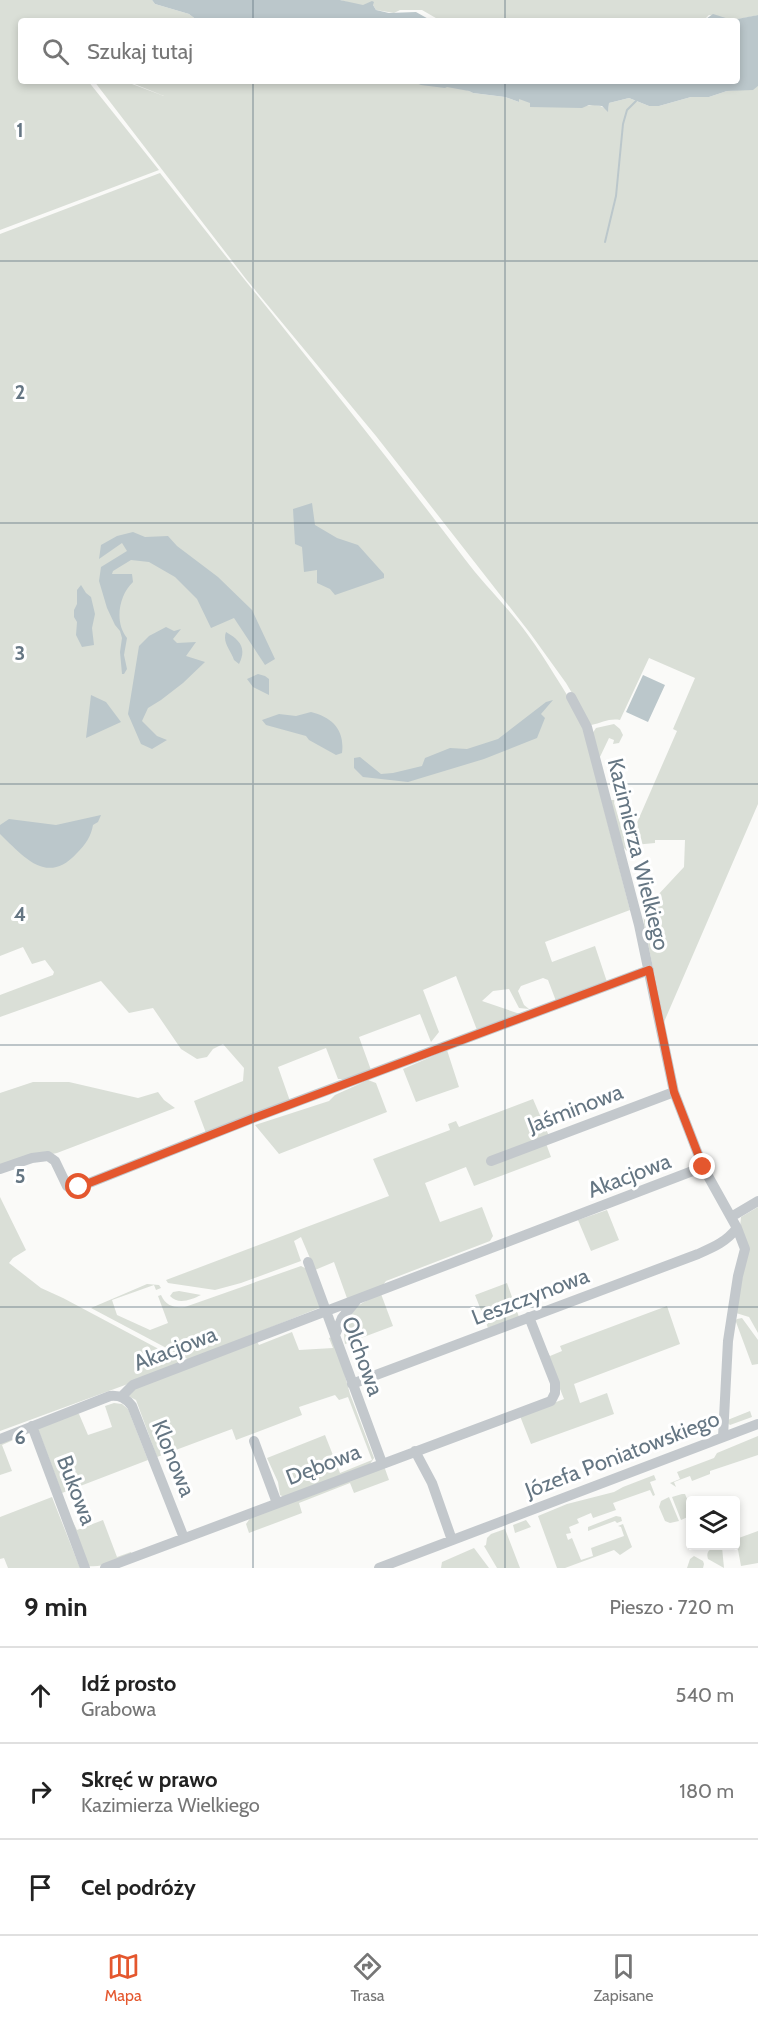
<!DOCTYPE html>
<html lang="pl">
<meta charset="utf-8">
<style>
:root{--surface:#fff;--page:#f2f2f2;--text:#222;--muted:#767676;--line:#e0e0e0;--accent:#e4572e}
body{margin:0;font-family:Cabin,sans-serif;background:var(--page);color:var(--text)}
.controls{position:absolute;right:18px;bottom:18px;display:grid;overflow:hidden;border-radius:6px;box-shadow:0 3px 9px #0003}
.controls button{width:54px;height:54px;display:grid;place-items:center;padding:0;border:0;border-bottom:2px solid var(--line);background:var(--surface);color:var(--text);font:30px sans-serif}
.stop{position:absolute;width:18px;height:18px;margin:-14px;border:4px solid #e4572e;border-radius:50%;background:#fff}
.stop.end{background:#e4572e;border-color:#fff;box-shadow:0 2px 6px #0008}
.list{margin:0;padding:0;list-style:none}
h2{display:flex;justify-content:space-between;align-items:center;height:78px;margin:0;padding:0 24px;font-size:26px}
h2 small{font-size:20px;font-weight:400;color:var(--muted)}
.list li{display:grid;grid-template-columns:39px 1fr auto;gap:18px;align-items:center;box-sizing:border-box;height:96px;padding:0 24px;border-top:2px solid var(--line)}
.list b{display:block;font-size:22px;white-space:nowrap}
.list p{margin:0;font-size:20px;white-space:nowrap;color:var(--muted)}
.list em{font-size:20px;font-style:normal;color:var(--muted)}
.icon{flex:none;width:33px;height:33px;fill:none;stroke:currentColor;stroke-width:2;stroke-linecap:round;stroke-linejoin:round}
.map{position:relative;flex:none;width:758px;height:1568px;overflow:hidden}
.search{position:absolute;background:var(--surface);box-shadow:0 3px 9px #0003;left:18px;right:18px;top:18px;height:66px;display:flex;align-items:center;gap:15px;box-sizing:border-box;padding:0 21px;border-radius:6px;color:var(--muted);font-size:22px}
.sheet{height:366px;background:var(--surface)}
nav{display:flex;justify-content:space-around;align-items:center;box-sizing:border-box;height:84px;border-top:2px solid var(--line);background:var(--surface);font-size:16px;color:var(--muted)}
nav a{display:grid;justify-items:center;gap:3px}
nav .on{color:var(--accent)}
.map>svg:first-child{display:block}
</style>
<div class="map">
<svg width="758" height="1568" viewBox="0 0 758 1568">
<rect width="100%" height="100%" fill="#fafaf8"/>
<path fill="#dadfd7" d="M0,0H152L155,4L189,14L198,21H21V81H88L159,170L0,230Z
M340,0H758V15C750,17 741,19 733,19C725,20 718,16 709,15L703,21H441L422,10H400L394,13L376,10L373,5H357Z
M94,81H124L164,96L127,81H411C430,89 456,82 473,93L505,97L519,102V98L530,102V107H582C591,104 601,104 608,111L609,103L629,98L649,106H659L691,97H709L727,91L747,89L758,86V804L664,1022L644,924L643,911L684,867L685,840H655V843L634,845L631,855L620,844L592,734L596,728L614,724L620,729L623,735L619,743L613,744L614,740L609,738L599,759L609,800H615L614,803L625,840L629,841L677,731L673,729L695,678L649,658L620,720C609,718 602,723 591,725L566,683L530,633L376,436L246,279Z
M160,173C261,302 366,428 464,558C484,585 509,608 528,635C547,661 563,689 580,716L630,910L545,942L552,962L595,946L607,982L556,1001L548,980L543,978L521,986L518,991L524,1005L529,1009L519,1008L509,989L493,991L482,1001L520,1014L477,1030L456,976L423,990L439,1032L431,1042L420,1014L359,1037L371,1070L347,1079H338L326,1048L278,1067L290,1101L206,1133L194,1101L243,1081L244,1068L223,1044L213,1049L207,1057L197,1059L181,1049L153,1008L129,1013L101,981L0,1017V995L53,975L54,972L45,960L32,964L23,947L0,956V234Z
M447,1050L459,1087L416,1102L403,1069Z
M368,1080L376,1083L387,1112L279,1154L255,1125L329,1101L335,1095Z
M33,1082H69L138,1098L158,1092L164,1100L175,1108L57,1153L0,1165V1093Z
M533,1099L549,1136L544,1138L551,1157L474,1186L466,1167L425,1183L440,1222L482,1207L493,1236L490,1241L386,1281L383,1285L348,1301L334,1262L315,1270L301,1237L294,1241L301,1261L241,1283L215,1290L168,1283L166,1280L389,1196L373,1159L450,1130L448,1124L456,1121L459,1127Z
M0,1197L26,1250L13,1258L9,1263L41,1288L63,1298L185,1363L0,1431Z
M758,1207V1333L749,1317L736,1313L748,1245L740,1227L741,1217Z
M607,1210L619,1240L591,1251L578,1220Z
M301,1266L307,1269L324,1306L189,1360L91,1308L147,1284L159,1285L161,1288L156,1290L154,1285L112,1300L117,1315L150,1330L168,1323L158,1296L161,1295C166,1306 174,1308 185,1307Z
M507,1283L519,1317L488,1328L475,1295Z
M179,1291L201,1295C191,1300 178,1305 170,1296L173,1292Z
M381,1294L393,1326L345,1344C340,1314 355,1305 381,1294Z
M667,1306L680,1344L574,1384L580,1403L607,1393L614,1414L531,1444L520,1416L564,1399L540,1339L550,1356L562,1351L560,1346Z
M742,1318L758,1340V1364L752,1365L736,1322H734L737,1319Z
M292,1332L299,1350L333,1348L329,1338L334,1336L350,1394L374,1458L370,1464L284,1497L280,1495L278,1482L267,1458L325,1435L340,1473L372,1460L348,1397L339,1400L335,1395L299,1407L302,1415L236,1440L232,1429L157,1457L136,1400L128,1396L133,1389L256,1340L259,1345Z
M114,1403L122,1404L128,1409L148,1460L62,1493L38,1429L74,1412L79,1414L88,1435L112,1427L105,1406Z
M750,1411L752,1417L730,1425L725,1421Z
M17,1436L18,1438L2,1445L12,1471L0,1475V1442Z
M758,1436V1455L710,1471V1474L692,1481L690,1476L674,1482L676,1487L670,1483L680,1479L677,1472L714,1458L717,1453Z
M384,1466L389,1480L354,1493L350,1483L299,1503L302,1513L249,1533L246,1524L251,1517Z
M654,1475L656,1480L650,1482L655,1495L653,1496L650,1490L613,1503L616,1510L593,1518L591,1513L577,1519L579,1523L569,1527L571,1533L566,1534L568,1540L572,1538L581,1560L593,1556L591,1548L624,1536L621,1527L618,1526L623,1524L632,1547L620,1555L614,1550L565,1568H557L538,1516L567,1504L614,1492L623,1487Z
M682,1494H685L690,1506V1516L681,1520L672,1497Z
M52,1497L80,1568H8L4,1558L0,1559V1517Z
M669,1497L679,1521L670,1523L665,1521L659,1507L661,1501Z
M616,1516L621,1517L622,1521L617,1523L615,1521L588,1531V1527Z
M72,1520L77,1530L103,1520L117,1557L131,1552L132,1556C119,1561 101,1568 88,1566Z
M526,1520L531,1527L515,1533L513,1525Z
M505,1529L520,1568H497L484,1546L486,1545L487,1538L491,1534Z
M758,1531V1563L741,1566L736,1539Z
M719,1546H724L722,1547L724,1568L708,1559C705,1550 712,1548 719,1546Z
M474,1548L489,1568H441L442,1562Z
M694,1556L703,1561L704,1564L703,1568H687L690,1559Z"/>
<path fill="#bbc7cb" d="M152,0H340L363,5L372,1L374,2L373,5L376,10L389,13L416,12L432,21H198L189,14L155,4Z
M713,14L732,20L758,15V86L753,90L727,91L709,97H691L659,106H649L629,98L609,103L608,112L602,106L589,105L582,108L530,107V103L519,99V102L505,97L473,93L469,91L447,87L445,88L421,85L411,81H737V21H703Z
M312,503L315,525L337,538L358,545L384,574V578L335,595L330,589L317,583V570L304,572L302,547L295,544L293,509Z
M133,532L145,537L168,536L177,546L218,577L252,610L275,659L265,665L234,618L211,628L197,599L175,577L149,562L131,560L113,571L112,574H132L133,582C119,595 114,622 127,638L124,655L127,669L124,674H122L120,652L122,638L120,631L115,625L107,608L99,581L101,567L127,551L122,543L99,559L101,545L117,536Z
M81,585L86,593L91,597L95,614L92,628L94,645L82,647L76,635L77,622L74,617V610L77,604V590Z
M166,627L174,631L181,629L173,639L177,643L196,642L186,656L205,662L183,683L161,700L148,708L142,721L157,736L167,740L152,749L141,744L128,714L139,646L149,636Z
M226,632C240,640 247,648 239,664L234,660C231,650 222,643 226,632Z
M258,674L265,676L269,679V695L253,687L247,679Z
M643,675L665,685L648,722L626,712Z
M91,695L106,702L121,722L86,738Z
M553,700L541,714L545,718L537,738L484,759L408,782L363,777L354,768V758L360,757L381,774L393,773L422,766L425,758L450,748L467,749L498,739L546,702Z
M311,712C332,717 345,730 342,753L336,755L309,740L306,736L266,725L262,720L279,714L296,716Z
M101,815L98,822L93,825C91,837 85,845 77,853C47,886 24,857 0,834V825L9,819L56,825Z"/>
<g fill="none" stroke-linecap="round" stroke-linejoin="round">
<path stroke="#bbc7cb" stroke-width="2" d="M605,242L616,196L623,124L627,110L636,101"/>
<path stroke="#c3c8cc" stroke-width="10" d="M571,697L587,727L639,925L674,1092L703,1167L737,1228L745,1249L738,1276L728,1341L723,1437
M491,1161L674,1092
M0,1169L32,1158L48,1156L55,1161L67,1186L71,1189L79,1187L253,1118L649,970
M731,1217L758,1201
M308,1262L382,1463
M335,1335L342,1318L356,1301
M352,1384L698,1254C714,1247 726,1242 737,1228
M121,1397L133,1385L703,1167
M32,1426L85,1568
M0,1439L110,1396C120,1395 126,1398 132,1406L184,1538
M254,1441L277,1503
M415,1451L432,1483L452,1540
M105,1568L551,1401L555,1393V1383L529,1317
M379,1568L758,1424"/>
</g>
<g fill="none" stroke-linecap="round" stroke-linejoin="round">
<path stroke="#e4572e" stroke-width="8" d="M79,1187L254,1118L649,970L674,1092L703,1167"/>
</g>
<path fill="none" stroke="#657683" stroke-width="1.5" stroke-opacity="0.55" d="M253,0V21M505,0V21M253,81V1568M505,81V1568M0,261H758M0,523H758M0,784H758M0,1045H758M0,1307H758"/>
<g text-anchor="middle" stroke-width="6" stroke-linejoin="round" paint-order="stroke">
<g font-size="22" fill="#657683" stroke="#fff">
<text transform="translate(639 854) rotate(76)" y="8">Kazimierza Wielkiego</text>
<text transform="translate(575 1108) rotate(-21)" y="8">Jaśminowa</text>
<text transform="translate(629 1175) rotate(-21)" y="8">Akacjowa</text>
<text transform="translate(530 1296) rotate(-21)" y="8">Leszczynowa</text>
<text transform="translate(175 1348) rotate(-21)" y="8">Akacjowa</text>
<text transform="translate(363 1356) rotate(70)" y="8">Olchowa</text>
<text transform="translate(622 1454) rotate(-21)" y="8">Józefa Poniatowskiego</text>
<text transform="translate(174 1458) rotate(68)" y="8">Klonowa</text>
<text transform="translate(323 1464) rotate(-21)" y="8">Dębowa</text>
<text transform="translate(77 1490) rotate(69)" y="8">Bukowa</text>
</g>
</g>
<g font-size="20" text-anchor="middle" font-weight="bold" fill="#657683" stroke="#fff" stroke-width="6" stroke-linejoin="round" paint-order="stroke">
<text x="20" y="137">1</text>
<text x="20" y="399">2</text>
<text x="20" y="660">3</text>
<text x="20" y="921">4</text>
<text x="20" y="1183">5</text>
<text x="20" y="1444">6</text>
</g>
</svg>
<div class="controls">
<button><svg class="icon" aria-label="layers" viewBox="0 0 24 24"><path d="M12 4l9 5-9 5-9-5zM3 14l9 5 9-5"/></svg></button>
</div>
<div class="stop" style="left:79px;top:1187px"></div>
<div class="stop end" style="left:703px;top:1167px"></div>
<div class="search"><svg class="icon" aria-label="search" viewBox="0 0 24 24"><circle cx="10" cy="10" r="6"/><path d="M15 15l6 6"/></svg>Szukaj tutaj</div>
</div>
<section class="sheet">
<h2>9 min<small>Pieszo · 720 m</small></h2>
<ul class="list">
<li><svg class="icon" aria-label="ahead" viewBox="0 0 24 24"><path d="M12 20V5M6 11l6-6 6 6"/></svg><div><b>Idź prosto</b><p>Grabowa</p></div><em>540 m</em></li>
<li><svg class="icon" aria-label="right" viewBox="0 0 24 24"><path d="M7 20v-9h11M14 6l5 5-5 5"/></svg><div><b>Skręć w prawo</b><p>Kazimierza Wielkiego</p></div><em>180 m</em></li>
<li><svg class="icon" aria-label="arrive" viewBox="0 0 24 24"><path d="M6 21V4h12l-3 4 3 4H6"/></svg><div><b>Cel podróży</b></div></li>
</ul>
</section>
<nav>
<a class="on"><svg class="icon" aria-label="map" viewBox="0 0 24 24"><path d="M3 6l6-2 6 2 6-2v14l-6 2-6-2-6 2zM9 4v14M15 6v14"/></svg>Mapa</a>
<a><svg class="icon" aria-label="directions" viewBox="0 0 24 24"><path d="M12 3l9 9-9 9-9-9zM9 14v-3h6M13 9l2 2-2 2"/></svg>Trasa</a>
<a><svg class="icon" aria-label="saved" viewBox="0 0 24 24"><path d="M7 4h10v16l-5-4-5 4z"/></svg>Zapisane</a>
</nav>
